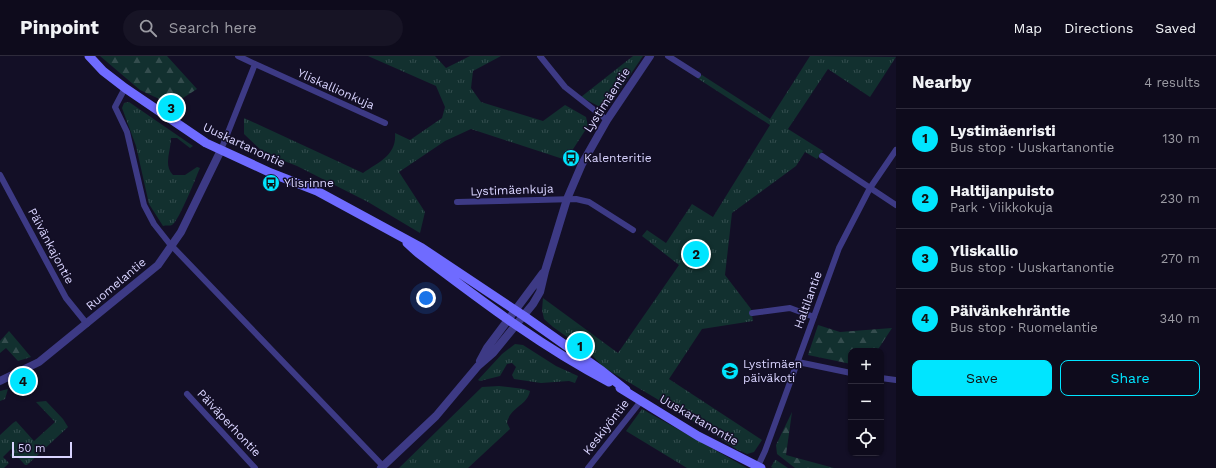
<!DOCTYPE html>
<meta charset="utf-8">
<style>
:root{--surface:#0e0b1c;--page:#171425;--text:#f1f3f6;--muted:#9b9ba3;--line:#2e2b3b;--accent:#00e5ff}
body{margin:0;font-family:"Work Sans",sans-serif;background:var(--page);color:var(--text)}
.controls{position:absolute;right:12px;bottom:12px;display:grid;overflow:hidden;border-radius:8px;box-shadow:0 1px 3px #0004}
.controls button{width:36px;height:36px;display:grid;place-items:center;padding:0;border:0;border-bottom:1px solid var(--line);background:var(--surface);color:var(--text);font:20px sans-serif}
.scale{position:absolute;left:12px;bottom:10px;width:60px;box-sizing:border-box;padding-left:4px;border:2px solid #d9d4ff;border-top:0;font-size:11px;line-height:14px;white-space:nowrap;color:#d9d4ff;-webkit-text-stroke:3px #130f26;paint-order:stroke}
.you{position:absolute;left:426px;top:242px;width:14px;height:14px;margin:-10px;border:3px solid #fff;border-radius:50%;background:#1a73e8;box-shadow:0 0 0 6px #1a73e833}
.badge{display:grid;place-items:center;width:26px;height:26px;border-radius:50%;background:var(--accent);color:#111;font-size:13px;font-weight:700}
.pin{position:absolute;translate:-50% -50%;border:2px solid #fff;box-shadow:0 1px 4px #0006}
.list{margin:0;padding:0;list-style:none}
h2{display:flex;justify-content:space-between;align-items:center;height:52px;margin:0;padding:0 16px;font-size:17px}
h2 small{font-size:13px;font-weight:400;color:var(--muted)}
.list li{display:grid;grid-template-columns:26px 1fr auto;gap:12px;align-items:center;box-sizing:border-box;height:60px;padding:0 16px;border-top:1px solid var(--line)}
.list b{display:block;font-size:15px;white-space:nowrap}
.list p{margin:0;font-size:13px;white-space:nowrap;color:var(--muted)}
.list em{font-size:13px;font-style:normal;color:var(--muted)}
.actions{display:flex;gap:8px;padding:12px 16px}
.actions a{flex:1;padding:9px 0;border:1px solid var(--accent);border-radius:8px;text-align:center;font-size:14px;color:var(--accent)}
.actions .main{background:var(--accent);color:#111}
.icon{flex:none;width:22px;height:22px;fill:none;stroke:currentColor;stroke-width:2;stroke-linecap:round;stroke-linejoin:round}
.map{position:relative;flex:none;width:896px;height:412px;overflow:hidden}
header{display:flex;align-items:center;gap:24px;box-sizing:border-box;height:56px;padding:0 20px;background:var(--surface);border-bottom:1px solid var(--line)}
header strong{font-size:19px}
nav{display:flex;gap:22px;margin-inline-start:auto;font-size:14px}
.search{width:280px;height:36px;background:var(--page);display:flex;align-items:center;gap:10px;box-sizing:border-box;padding:0 14px;border-radius:22px;color:var(--muted);font-size:15px}
main{display:flex}
aside{flex:1;background:var(--surface)}
.map>svg:first-child{display:block}
</style>
<header>
<strong>Pinpoint</strong>
<div class="search"><svg class="icon" aria-label="search" viewBox="0 0 24 24"><circle cx="10" cy="10" r="6"/><path d="M15 15l6 6"/></svg>Search here</div>
<nav><a>Map</a><a>Directions</a><a>Saved</a></nav>
</header>
<main>
<div class="map">
<svg width="896" height="412" viewBox="0 0 896 412">
<defs>
<pattern id="grass-tufts" width="24" height="20" patternUnits="userSpaceOnUse"><rect width="24" height="20" fill="#12302f"/><path d="M3 7l-1-3M5 7V3M7 7l1-3M15 17l-1-3M17 17v-4M19 17l1-3" fill="none" stroke="#344d4e"/></pattern>
<pattern id="forest-firs" width="22" height="20" patternUnits="userSpaceOnUse"><rect width="22" height="20" fill="#12302f"/><path d="M5 1l3.5 6h-7zM16 11l3.5 6h-7z" fill="#344d4e"/></pattern>
</defs>
<rect width="100%" height="100%" fill="#130f26"/>
<path fill="url(#grass-tufts)" d="M368,0H435L446,12L470,0H501L473,15L471,32L481,46L543,65L565,49L586,61L588,70L566,104L471,73L445,85L399,116L425,156L420,177L368,146L297,110L264,97L244,78V62L363,117C379,106 397,99 395,77L410,84L442,62L445,51L436,30Z
M633,0H643L609,50L600,51L581,41Z
M810,0L896,1L870,41L828,13L788,73L823,95L817,103L805,96L796,110L732,157L725,219L751,253L753,265L702,273L669,323L762,384L754,396L747,398L736,393L684,359L603,311L591,298L553,271L544,263L542,254L543,242L618,297L679,209L642,180L647,174L666,187L692,148L713,161L770,69L697,22L702,19L770,63Z
M129,46L193,90L190,92L177,82H171C171,95 163,109 173,119H185L197,111L200,112C196,121 179,165 172,169C170,170 166,169 163,170L149,148L136,90L122,52L124,47Z
M515,288L523,289L556,310L578,320L575,327L569,325L541,327L514,323L512,319L516,311L512,307L507,308L500,320L480,325L478,324L502,298Z
M499,330L524,333L530,335C527,350 510,351 507,367L510,373L468,412H399L482,331Z
M46,345L63,363L68,371L27,409H25L17,400L13,403L10,399L13,396L11,393L3,401L9,407L4,412H0V379L13,367L16,365L34,385L55,366L36,346Z
M642,353L747,412H687L626,375Z
M775,404H776L788,412H773L771,411Z"/>
<path fill="url(#forest-firs)" d="M100,0H167L197,33L172,49L140,34Z
M818,269L840,276L892,272L877,295H851V308L808,299Z
M9,275L31,301L18,305L6,292L0,297V285Z
M8,333L5,343L0,345V335Z
M792,356L786,399L834,412H795L777,398L776,389Z"/>
<g fill="none" stroke-linecap="round" stroke-linejoin="round">
<path stroke="#3d3a85" stroke-width="6" d="M540,0L565,31L607,64
M668,0L698,19
M255,8L385,67
M125,32L115,51L127,76L144,149L154,168L169,187L383,410
M221,94L255,8L238,0
M822,100L896,149
M0,119L66,242L87,268
M457,146L576,143L589,146L633,174
M752,257L790,252L814,261
M798,306L851,317
M881,322L896,324
M187,338L255,412
M758,410L765,395L839,192L870,132L896,94
M588,412L641,345"/>
<path stroke="#3d3a85" stroke-width="8" d="M480,305L487,292L543,217
M0,325L39,306L158,209L181,176L221,94
M381,412L436,360L478,310L493,297L533,248L540,236L545,215L567,143L582,108L607,64L650,0"/>
<path stroke="#6f6bff" stroke-width="9" d="M89,0L103,15L125,32L206,87L271,117L317,135L422,192L524,260L602,315L626,334
M407,187L418,197C479,243 540,290 609,326
M620,332L698,380L761,412"/>
</g>
<defs>
<g id="bus-disc" transform="scale(0.9)"><circle r="9.5" fill="#00e5ff" stroke="#130f26"/><path d="M-5-6H5V4H4V6H2V4H-2V6H-4V4H-5ZM-3.5-4V0h7V-4ZM-3.5 1.2v1.5H-2V1.2ZM2 1.2v1.5H3.5V1.2Z" fill="#111"/></g>
<g id="school-disc" transform="scale(0.9)"><circle r="9.5" fill="#00e5ff" stroke="#130f26"/><path d="M0-5L7-2L0 1L-7-2ZM-4 1L0 2.5L4 1V4Q0 6-4 4Z" fill="#111"/></g>
</defs>
<g fill-rule="evenodd">
<use href="#bus-disc" x="571" y="102"/>
<use href="#bus-disc" x="271" y="127"/>
<use href="#school-disc" x="730" y="315"/>
</g>
<g text-anchor="middle" stroke-width="3" stroke-linejoin="round" paint-order="stroke">
<g font-size="12" fill="#d9d4ff" stroke="#130f26">
<text transform="translate(336 33) rotate(24)" y="4">Yliskallionkuja</text>
<text transform="translate(607 44) rotate(-57)" y="4">Lystimäentie</text>
<text transform="translate(244 89) rotate(25)" y="4">Uuskartanontie</text>
<text transform="translate(512 134) rotate(-2)" y="4">Lystimäenkuja</text>
<text transform="translate(51 190) rotate(62)" y="4">Päivänkajontie</text>
<text transform="translate(116 228) rotate(-40)" y="4">Ruomelantie</text>
<text transform="translate(808 244) rotate(-70)" y="4">Haltilantie</text>
<text transform="translate(699 364) rotate(30)" y="4">Uuskartanontie</text>
<text transform="translate(229 367) rotate(47)" y="4">Päiväperhontie</text>
<text transform="translate(606 371) rotate(-52)" y="4">Keskiyöntie</text>
</g>
<g font-size="12" fill="#d9d4ff" stroke="#130f26" text-anchor="start">
<text x="584" y="106">Kalenteritie</text>
<text x="284" y="131">Ylisrinne</text>
<text x="743" y="312">Lystimäen<tspan x="743" dy="14">päiväkoti</tspan></text>
</g>
</g>
</svg>
<div class="controls">
<button>+</button>
<button>−</button>
<button><svg class="icon" aria-label="locate" viewBox="0 0 24 24"><circle cx="12" cy="12" r="6"/><path d="M12 2v4M12 18v4M2 12h4M18 12h4"/></svg></button>
</div>
<div class="scale">50 m</div>
<div class="you"></div>
<div class="pin badge" style="left:580px;top:290px">1</div>
<div class="pin badge" style="left:696px;top:198px">2</div>
<div class="pin badge" style="left:171px;top:52px">3</div>
<div class="pin badge" style="left:23px;top:325px">4</div>
</div>
<aside>
<h2>Nearby<small>4 results</small></h2>
<ul class="list">
<li><span class="badge">1</span><div><b>Lystimäenristi</b><p>Bus stop · Uuskartanontie</p></div><em>130 m</em></li>
<li><span class="badge">2</span><div><b>Haltijanpuisto</b><p>Park · Viikkokuja</p></div><em>230 m</em></li>
<li><span class="badge">3</span><div><b>Yliskallio</b><p>Bus stop · Uuskartanontie</p></div><em>270 m</em></li>
<li><span class="badge">4</span><div><b>Päivänkehräntie</b><p>Bus stop · Ruomelantie</p></div><em>340 m</em></li>
</ul>
<div class="actions"><a class="main">Save</a><a>Share</a></div>
</aside>
</main>
